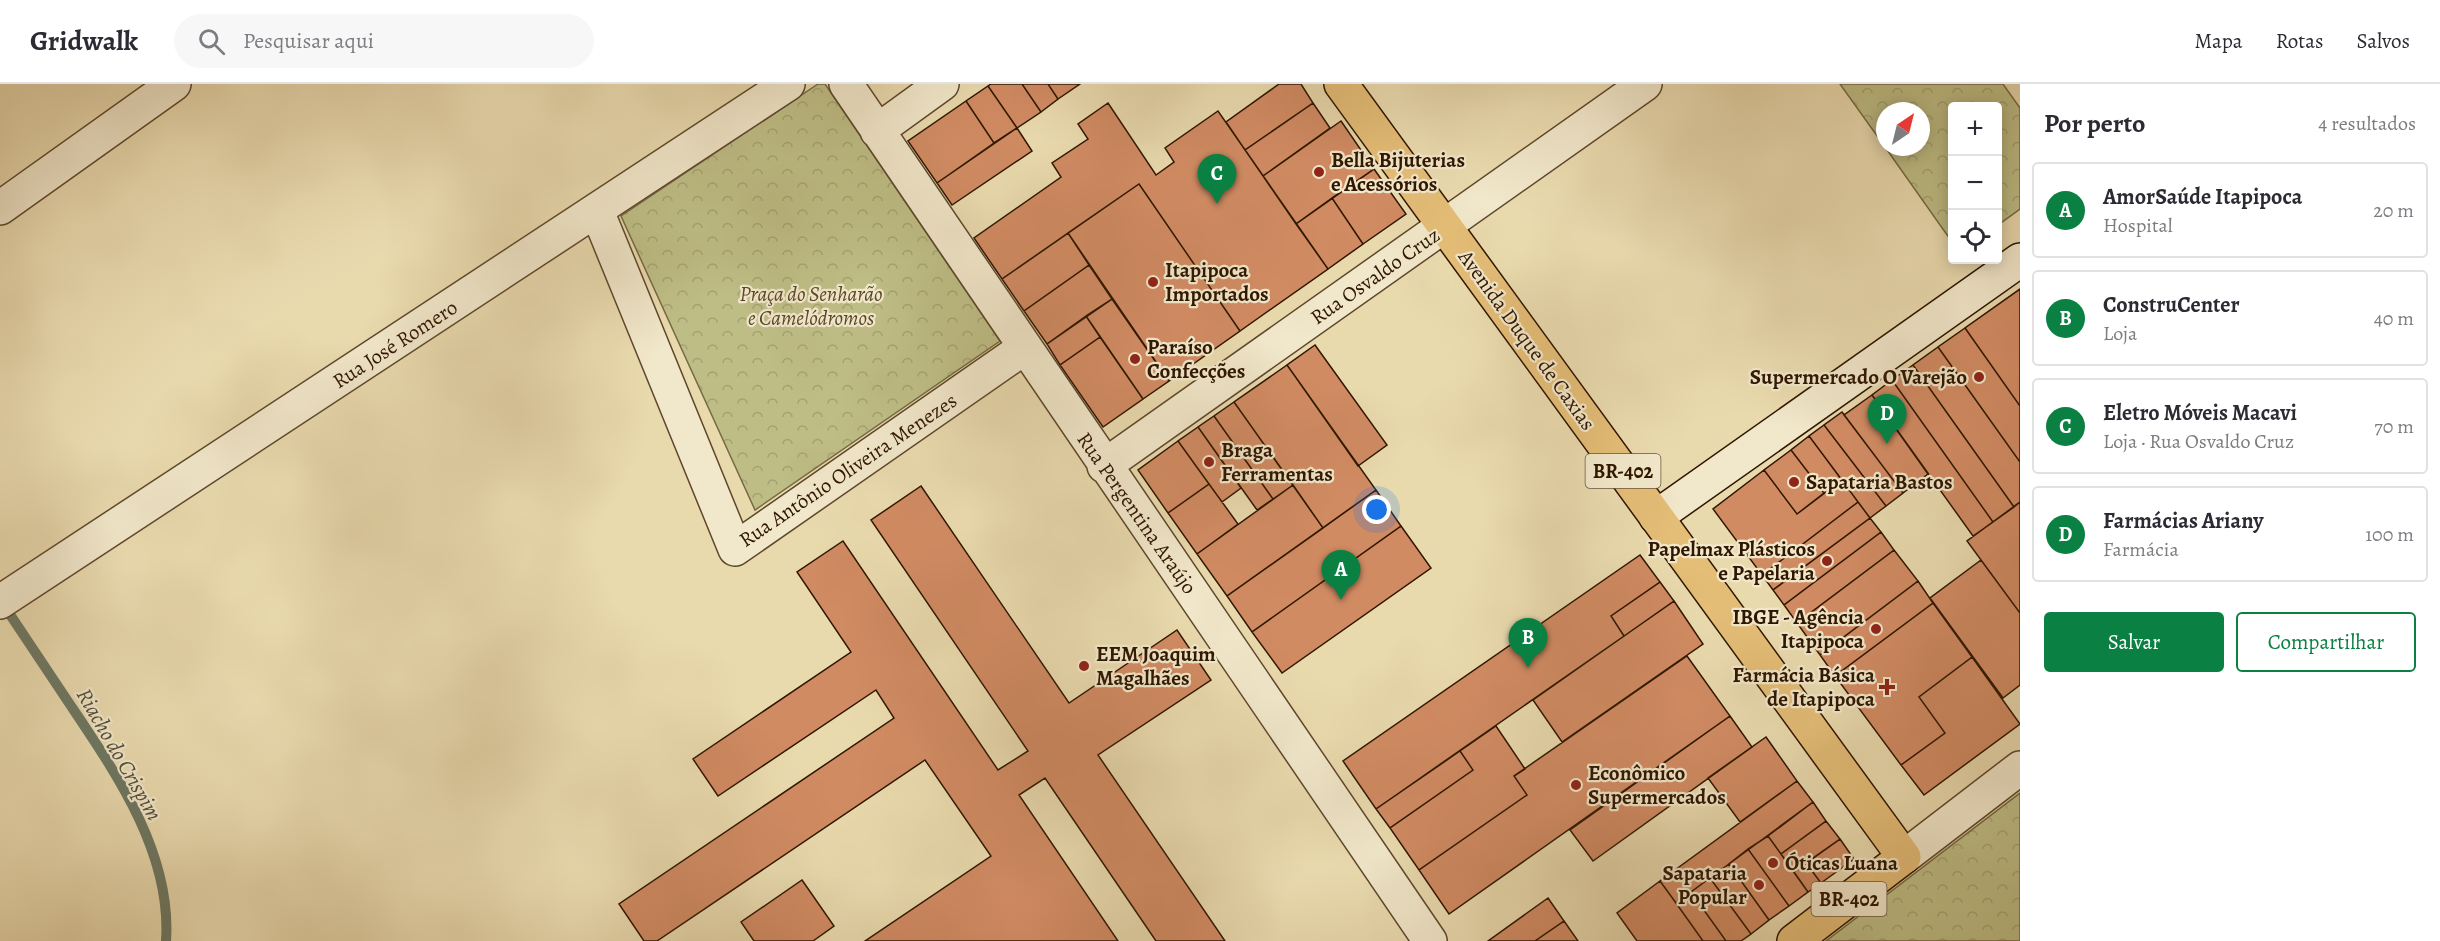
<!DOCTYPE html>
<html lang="pt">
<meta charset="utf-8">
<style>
:root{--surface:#fff;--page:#f7f7f7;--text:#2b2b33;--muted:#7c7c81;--line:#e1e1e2;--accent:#0b8043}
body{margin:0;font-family:Alegreya,serif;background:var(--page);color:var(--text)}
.controls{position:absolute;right:18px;top:18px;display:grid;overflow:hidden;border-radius:6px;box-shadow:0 3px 15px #0003}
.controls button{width:54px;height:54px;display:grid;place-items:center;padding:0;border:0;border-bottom:2px solid var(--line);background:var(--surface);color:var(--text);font:30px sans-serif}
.compass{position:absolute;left:1876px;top:18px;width:54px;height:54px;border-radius:50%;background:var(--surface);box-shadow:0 3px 15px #0003;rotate:35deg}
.you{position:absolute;left:1377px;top:426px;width:21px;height:21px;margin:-15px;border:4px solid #fff;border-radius:50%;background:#1a73e8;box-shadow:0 0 0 9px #1a73e833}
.badge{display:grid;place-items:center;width:39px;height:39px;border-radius:50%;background:var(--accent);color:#fff;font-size:20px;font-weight:700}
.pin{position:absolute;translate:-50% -50px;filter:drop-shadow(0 2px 3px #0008)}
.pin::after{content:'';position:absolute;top:32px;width:21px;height:18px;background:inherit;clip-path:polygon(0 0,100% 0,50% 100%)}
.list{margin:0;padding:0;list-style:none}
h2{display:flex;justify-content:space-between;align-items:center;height:78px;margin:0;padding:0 24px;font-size:26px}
h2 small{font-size:20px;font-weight:400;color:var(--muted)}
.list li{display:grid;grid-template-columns:39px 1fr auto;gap:18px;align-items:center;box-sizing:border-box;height:96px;margin:0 12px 12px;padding:0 12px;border:2px solid var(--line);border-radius:6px}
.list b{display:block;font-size:22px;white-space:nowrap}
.list p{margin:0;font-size:20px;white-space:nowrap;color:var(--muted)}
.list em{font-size:20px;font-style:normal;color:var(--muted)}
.actions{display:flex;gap:12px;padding:18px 24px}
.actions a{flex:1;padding:14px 0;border:2px solid var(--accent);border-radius:6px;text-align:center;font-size:21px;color:var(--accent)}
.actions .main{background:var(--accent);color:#fff}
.icon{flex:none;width:33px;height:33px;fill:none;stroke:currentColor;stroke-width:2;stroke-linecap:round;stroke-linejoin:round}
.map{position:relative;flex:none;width:2020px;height:857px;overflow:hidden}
header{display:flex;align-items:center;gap:36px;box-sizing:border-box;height:84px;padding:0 30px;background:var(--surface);border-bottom:2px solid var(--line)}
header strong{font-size:28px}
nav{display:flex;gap:33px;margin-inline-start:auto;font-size:21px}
.search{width:420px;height:54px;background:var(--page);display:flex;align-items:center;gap:15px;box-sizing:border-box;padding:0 21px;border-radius:33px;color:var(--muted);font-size:22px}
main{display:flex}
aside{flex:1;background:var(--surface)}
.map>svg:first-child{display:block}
</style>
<header>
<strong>Gridwalk</strong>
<div class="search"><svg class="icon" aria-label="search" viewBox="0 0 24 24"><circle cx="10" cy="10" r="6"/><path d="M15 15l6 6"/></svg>Pesquisar aqui</div>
<nav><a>Mapa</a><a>Rotas</a><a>Salvos</a></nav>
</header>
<main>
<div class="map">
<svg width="2020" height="857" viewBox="0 0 2020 857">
<defs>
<pattern id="forest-crowns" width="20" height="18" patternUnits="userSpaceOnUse" patternTransform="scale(1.5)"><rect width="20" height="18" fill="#bebd85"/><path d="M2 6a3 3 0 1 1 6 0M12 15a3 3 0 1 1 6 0" fill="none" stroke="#a4a271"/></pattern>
</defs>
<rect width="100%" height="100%" fill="#e9daae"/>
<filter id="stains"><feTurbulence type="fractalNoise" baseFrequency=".00333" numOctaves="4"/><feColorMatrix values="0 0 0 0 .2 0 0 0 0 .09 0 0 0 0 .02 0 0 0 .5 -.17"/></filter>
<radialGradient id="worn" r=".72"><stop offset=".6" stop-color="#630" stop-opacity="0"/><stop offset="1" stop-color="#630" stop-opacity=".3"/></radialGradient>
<path fill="url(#forest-crowns)" stroke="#766a42" stroke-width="1.5" d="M818,0H825L1000,257L755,426L621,132Z
M1840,0H2003L2020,24V125L1998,141V22H1952V158L1885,63H1921V27H1885V63Z
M2020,709V857H1826Z"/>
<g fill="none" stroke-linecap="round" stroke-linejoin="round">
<path stroke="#6e7964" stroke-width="10" d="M3,520C25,553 47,586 69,619C116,689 172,769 166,857"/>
</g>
<path fill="#d18b63" stroke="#2f1600" stroke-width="1.5" d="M991,0H1022L1041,28L1017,44L988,2Z
M1022,0H1048L1058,15L1041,28Z
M1048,0H1080L1058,15Z
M1279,0H1301L1313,19L1245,66L1226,38Z
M988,2L1017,44L994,59L966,17Z
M966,17L994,59L937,99L908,57Z
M1108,19L1156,91L1174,78L1165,64L1218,27L1328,185L1240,247L1139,100L1002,195L974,154L1061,93L1052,79L1088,55L1078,40Z
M1313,19L1330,44L1263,92L1245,66Z
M1341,37L1374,85L1296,140L1263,92Z
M1017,44L1032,67L952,121L937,99Z
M1374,85L1406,130L1363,160L1332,114Z
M1139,100L1240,247L1169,297L1068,149Z
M1332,114L1363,160L1328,185L1296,140Z
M1068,149L1089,181L1024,227L1002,195Z
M1089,181L1112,215L1047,260L1024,227Z
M2020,205V322L1965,244Z
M1112,215L1169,297L1143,315L1086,232Z
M1086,232L1100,253L1060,281L1047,260Z
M1965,244L2020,322V378L1938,263Z
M1100,253L1143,315L1103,343L1060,281Z
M1315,261L1387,361L1358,382L1287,281Z
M1938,263L2020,378V418L2014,423L1913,281Z
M1287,281L1376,406L1323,444L1234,318Z
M1913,281L2014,423L1993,438L1892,296Z
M1892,296L1993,438L1973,452L1872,311Z
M1872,311L1928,390L1903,409L1844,331Z
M1234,318L1293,401L1273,415L1214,332Z
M1842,328L1903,409L1886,422L1824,341Z
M1214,332L1273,415L1257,426L1198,343Z
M1824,341L1886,422L1870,434L1809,352Z
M1198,343L1241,404L1222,418L1178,357Z
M1809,352L1842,396L1824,409L1791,366Z
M1178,357L1209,400L1168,429L1138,386Z
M1791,366L1824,409L1797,430L1764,386Z
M1764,386L1797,430L1842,396L1858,418L1762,491L1713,425Z
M1209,400L1238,440L1197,470L1168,429Z
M1293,401L1323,444L1227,512L1197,470Z
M921,402L1069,619L1177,546L1211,596L1098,671L1225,857H1156L1045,694L1019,711L1118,857H865L991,772L925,676L657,857H644L619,820L894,634L876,606L718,712L693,675L851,568L797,488L843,457L998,686L1028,667L871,436Z
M1376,406L1401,442L1252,548L1227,512Z
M1858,418L1870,434L1773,506L1762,491Z
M2020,418V529L1967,457Z
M1870,434L1881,448L1784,521L1773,506Z
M1401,442L1431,484L1282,589L1252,548Z
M1881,448L1894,466L1797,539L1784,521Z
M1894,466L1918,497L1820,571L1797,539Z
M1640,471L1660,498L1611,532L1624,552L1376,725L1343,677Z
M1981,476L2020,529V601L2003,614L1930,514Z
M1918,497L1933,519L1835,592L1820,571Z
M1660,498L1674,517L1624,552L1611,532Z
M1674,517L1703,560L1562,658L1533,616Z
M1933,519L1972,573L1919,613L1945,649L1901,681L1835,592Z
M1687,572L1730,632L1449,830L1419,786L1527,711L1514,692Z
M1972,573L2020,640L1924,711L1901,681L1945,649L1919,613Z
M1730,632L1752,663L1593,777L1570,746Z
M1496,642L1525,685L1514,692L1527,711L1419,786L1390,744L1473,686L1460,667Z
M1766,653L1797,697L1740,738L1708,694Z
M1460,667L1473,686L1390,744L1376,725Z
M1797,697L1813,718L1676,819L1660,797Z
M1813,718L1826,737L1781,770L1768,752Z
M1826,737L1840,755L1794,788L1781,770Z
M1768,752L1808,808L1789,822L1748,765Z
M1840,755L1854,775L1821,799L1806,779Z
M1748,765L1789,822L1769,836L1729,780Z
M1806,779L1821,799L1808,808L1794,788Z
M1729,780L1769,836L1751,850L1710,794Z
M1710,794L1751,850L1741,857H1726L1691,808Z
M802,796L834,842L813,857H754L741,838Z
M1660,797L1676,819L1703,857H1637L1617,829Z
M1691,808L1726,857H1703L1676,819Z
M1548,814L1564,837L1535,857H1488Z
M1564,837L1578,857H1535Z"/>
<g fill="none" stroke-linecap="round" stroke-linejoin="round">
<g stroke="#5e472c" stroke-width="36">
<path id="minor" d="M846,0L1430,857
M877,47L942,0
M0,124L174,0
M597,127L735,465L1024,264
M1104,382L1645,0
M0,518L788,0"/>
</g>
<g stroke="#5e472c" stroke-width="36">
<path id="tertiary" d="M1904,773L2020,684"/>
</g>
<g stroke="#2f1600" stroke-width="36">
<path id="secondary" d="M1656,433L2020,176"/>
</g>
<g stroke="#2f1600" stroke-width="36">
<path id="primary" d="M1341,0L1904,773L1794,857"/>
</g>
<use href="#minor" stroke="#f1e7ca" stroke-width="33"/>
<use href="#tertiary" stroke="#f1e7ca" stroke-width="33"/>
<use href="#secondary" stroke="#f1e7ca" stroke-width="33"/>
<use href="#primary" stroke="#e4bd77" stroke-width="33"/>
</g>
<g fill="#8f2418" stroke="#f1e7ca" stroke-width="2">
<circle cx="1319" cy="88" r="6"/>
<circle cx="1153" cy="198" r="6"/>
<circle cx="1135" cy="275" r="6"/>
<circle cx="1979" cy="293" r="6"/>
<circle cx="1209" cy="378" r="6"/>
<circle cx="1794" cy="398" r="6"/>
<circle cx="1827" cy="477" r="6"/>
<circle cx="1876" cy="545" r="6"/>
<circle cx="1084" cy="582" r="6"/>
<path d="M1884 594h6v6h6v6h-6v6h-6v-6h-6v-6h6z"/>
<circle cx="1576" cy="701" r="6"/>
<circle cx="1773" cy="779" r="6"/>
<circle cx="1759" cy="801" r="6"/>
</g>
<g text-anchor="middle" stroke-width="4.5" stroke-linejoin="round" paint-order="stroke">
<g fill="#f1e7ca" stroke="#69553d" stroke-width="1.5">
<rect x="1585.5" y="370" width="75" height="34" rx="4.5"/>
<rect x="1811.5" y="798" width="75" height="34" rx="4.5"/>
</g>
<g font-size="20" font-weight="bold" fill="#2f1600">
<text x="1623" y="394">BR-402</text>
<text x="1849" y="822">BR-402</text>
</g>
<g font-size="21" font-weight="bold" fill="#2f1600" stroke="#f1e7ca" text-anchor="start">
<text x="1331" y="83">Bella Bijuterias<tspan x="1331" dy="24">e Acessórios</tspan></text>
<text x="1165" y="193">Itapipoca<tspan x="1165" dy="24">Importados</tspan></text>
<text x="1147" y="270">Paraíso<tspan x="1147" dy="24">Confecções</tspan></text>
<text x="1967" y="300" text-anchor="end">Supermercado O Varejão</text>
<text x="1221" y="373">Braga<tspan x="1221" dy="24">Ferramentas</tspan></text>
<text x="1806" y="405">Sapataria Bastos</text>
<text x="1815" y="472" text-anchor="end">Papelmax Plásticos<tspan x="1815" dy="24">e Papelaria</tspan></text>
<text x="1864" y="540" text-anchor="end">IBGE - Agência<tspan x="1864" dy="24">Itapipoca</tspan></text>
<text x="1096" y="577">EEM Joaquim<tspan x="1096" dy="24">Magalhães</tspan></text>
<text x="1875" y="598" text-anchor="end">Farmácia Básica<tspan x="1875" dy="24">de Itapipoca</tspan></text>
<text x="1588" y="696">Econômico<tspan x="1588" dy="24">Supermercados</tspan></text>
<text x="1785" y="786">Óticas Luana</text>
<text x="1747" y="796" text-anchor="end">Sapataria<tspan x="1747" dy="24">Popular</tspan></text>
</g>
<g font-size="21" fill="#2f1600" stroke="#f1e7ca">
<text transform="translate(1375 192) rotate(-35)" y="7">Rua Osvaldo Cruz</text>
<text transform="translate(1527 256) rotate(54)" y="7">Avenida Duque de Caxias</text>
<text transform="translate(395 260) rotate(-33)" y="7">Rua José Romero</text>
<text transform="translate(848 386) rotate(-34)" y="7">Rua Antônio Oliveira Menezes</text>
<text transform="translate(1137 429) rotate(55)" y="7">Rua Pergentina Araújo</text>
</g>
<g font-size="21" font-style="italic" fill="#5a4828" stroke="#f1e7ca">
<text x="811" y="217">Praça do Senharão<tspan x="811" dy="24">e Camelódromos</tspan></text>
</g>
<g font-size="22" font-style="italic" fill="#54503a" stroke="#f1e7ca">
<text transform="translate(120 670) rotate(60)" y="8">Riacho do Crispim</text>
</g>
</g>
<rect width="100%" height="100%" filter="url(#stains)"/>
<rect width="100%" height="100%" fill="url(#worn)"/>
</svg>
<div class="controls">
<button>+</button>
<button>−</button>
<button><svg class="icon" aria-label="locate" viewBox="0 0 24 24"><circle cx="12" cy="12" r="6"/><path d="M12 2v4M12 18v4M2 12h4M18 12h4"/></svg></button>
</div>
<svg class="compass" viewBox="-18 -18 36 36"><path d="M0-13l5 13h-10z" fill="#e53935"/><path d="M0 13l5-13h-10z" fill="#7c7c81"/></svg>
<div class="you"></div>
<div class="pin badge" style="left:1341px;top:516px">A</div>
<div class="pin badge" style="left:1528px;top:584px">B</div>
<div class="pin badge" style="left:1217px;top:120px">C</div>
<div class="pin badge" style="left:1887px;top:360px">D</div>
</div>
<aside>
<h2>Por perto<small>4 resultados</small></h2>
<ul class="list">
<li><span class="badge">A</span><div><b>AmorSaúde Itapipoca</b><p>Hospital</p></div><em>20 m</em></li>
<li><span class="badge">B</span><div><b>ConstruCenter</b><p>Loja</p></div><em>40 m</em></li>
<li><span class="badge">C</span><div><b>Eletro Móveis Macavi</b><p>Loja · Rua Osvaldo Cruz</p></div><em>70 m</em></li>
<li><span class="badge">D</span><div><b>Farmácias Ariany</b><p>Farmácia</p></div><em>100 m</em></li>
</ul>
<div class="actions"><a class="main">Salvar</a><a>Compartilhar</a></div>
</aside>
</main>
